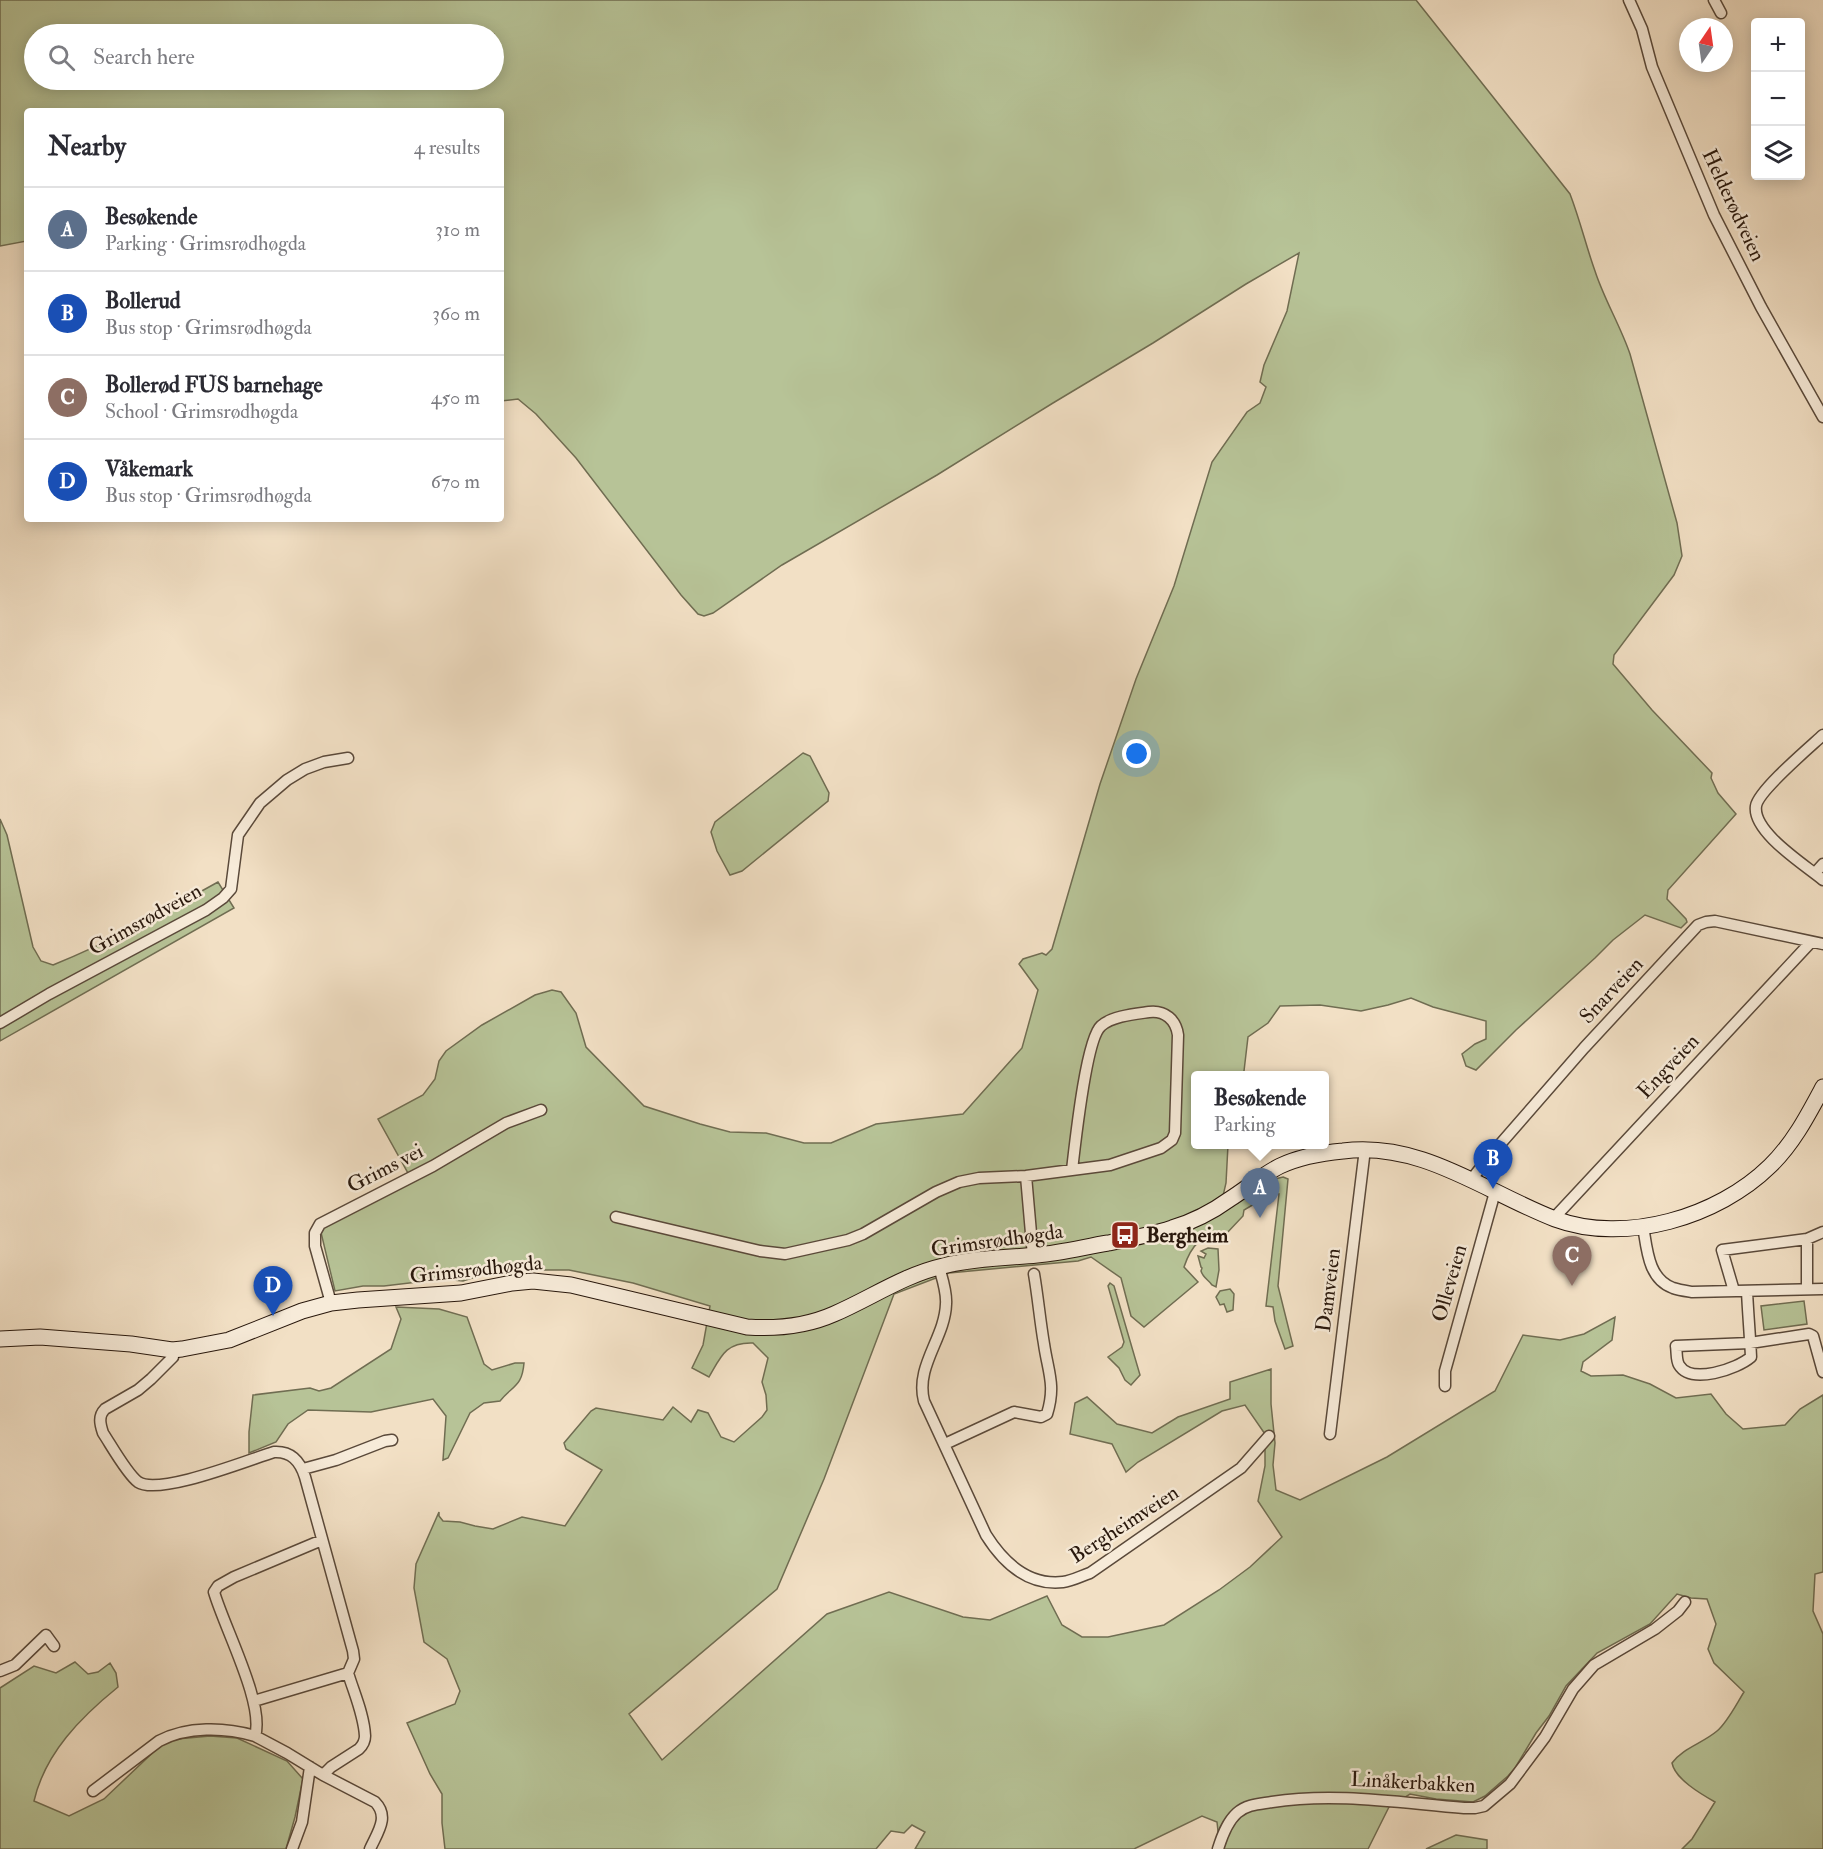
<!DOCTYPE html>
<meta charset="utf-8">
<style>
:root{--surface:#fff;--page:#f7f7f7;--text:#2b2b33;--muted:#7c7c81;--line:#e1e1e2;--accent:#0b8043}
body{margin:0;font-family:"IM FELL Double Pica",serif;background:var(--page);color:var(--text)}
.controls{position:absolute;right:18px;top:18px;display:grid;overflow:hidden;border-radius:6px;box-shadow:0 3px 15px #0003}
.controls button{width:54px;height:54px;display:grid;place-items:center;padding:0;border:0;border-bottom:2px solid var(--line);background:var(--surface);color:var(--text);font:30px sans-serif}
.compass{position:absolute;left:1679px;top:18px;width:54px;height:54px;border-radius:50%;background:var(--surface);box-shadow:0 3px 15px #0003;rotate:13deg}
.you{position:absolute;left:1137px;top:754px;width:21px;height:21px;margin:-15px;border:4px solid #fff;border-radius:50%;background:#1a73e8;box-shadow:0 0 0 9px #1a73e833}
.badge{display:grid;place-items:center;width:39px;height:39px;border-radius:50%;background:var(--accent);color:#fff;font-size:20px;font-weight:700}
.pin{position:absolute;translate:-50% -50px;filter:drop-shadow(0 2px 3px #0008)}
.pin::after{content:'';position:absolute;top:32px;width:21px;height:18px;background:inherit;clip-path:polygon(0 0,100% 0,50% 100%)}
.popup{position:absolute;left:1191px;top:1071px;width:138px;height:78px;box-sizing:border-box;display:grid;place-content:center;border-radius:6px;background:var(--surface);filter:drop-shadow(0 2px 4px #0005);font-size:20px;white-space:nowrap;color:var(--muted)}
.popup b{font-size:22px;color:var(--text)}
.popup::after{content:'';position:absolute;left:50%;top:100%;margin-left:-12px;border:12px solid transparent;border-top-color:var(--surface)}
.list{margin:0;padding:0;list-style:none}
h2{display:flex;justify-content:space-between;align-items:center;height:78px;margin:0;padding:0 24px;font-size:26px}
h2 small{font-size:20px;font-weight:400;color:var(--muted)}
.list li{display:grid;grid-template-columns:39px 1fr auto;gap:18px;align-items:center;box-sizing:border-box;height:84px;padding:0 24px;border-top:2px solid var(--line)}
.list b{display:block;font-size:22px;white-space:nowrap}
.list p{margin:0;font-size:20px;white-space:nowrap;color:var(--muted)}
.list em{font-size:20px;font-style:normal;color:var(--muted)}
.icon{flex:none;width:33px;height:33px;fill:none;stroke:currentColor;stroke-width:2;stroke-linecap:round;stroke-linejoin:round}
.map{position:relative;flex:none;width:1823px;height:1849px;overflow:hidden}
.search{position:absolute;background:var(--surface);box-shadow:0 3px 15px #0003;left:24px;top:24px;width:480px;height:66px;display:flex;align-items:center;gap:15px;box-sizing:border-box;padding:0 21px;border-radius:33px;color:var(--muted);font-size:22px}
.panel{position:absolute;background:var(--surface);box-shadow:0 3px 15px #0003;left:24px;top:108px;width:480px;height:414px;border-radius:6px}
.map>svg:first-child{display:block}
</style>
<div class="map">
<svg width="1823" height="1849" viewBox="0 0 1823 1849">
<rect width="100%" height="100%" fill="#f2e0c5"/>
<filter id="stains"><feTurbulence type="fractalNoise" baseFrequency=".00333" numOctaves="4"/><feColorMatrix values="0 0 0 0 .2 0 0 0 0 .09 0 0 0 0 .02 0 0 0 .5 -.17"/></filter>
<radialGradient id="worn" r=".72"><stop offset=".6" stop-color="#630" stop-opacity="0"/><stop offset="1" stop-color="#630" stop-opacity=".3"/></radialGradient>
<path fill="#b7c397" stroke="#706d52" stroke-width="1.5" fill-rule="evenodd" d="M0,0H1416L1570,194C1580,220 1586,246 1595,271C1604,299 1620,325 1630,354L1677,523L1682,556L1674,575L1614,655L1613,664L1652,710L1712,773L1711,778L1718,793L1736,814L1668,890L1667,899L1686,919L1687,922L1681,928L1645,915L1613,940L1595,958L1516,1030L1476,1070L1466,1066L1462,1054L1475,1044L1486,1039V1021L1433,1007L1411,998L1388,1005L1361,1011L1320,1005L1280,1006L1268,1023L1248,1037L1244,1071L1241,1075L1196,1076V1144L1228,1145L1226,1183L1219,1213L1250,1193L1256,1197L1254,1200L1256,1203L1244,1210L1243,1216L1226,1234C1202,1232 1191,1246 1184,1267L1198,1282L1144,1327L1131,1316L1121,1278L1091,1257L1078,1261L949,1273L894,1294L824,1479L777,1589L629,1714L662,1760L827,1614L889,1592L963,1617L990,1620L1047,1596L1062,1625L1082,1637H1108L1164,1625L1219,1590L1250,1567L1282,1537L1258,1501L1265,1466V1434L1245,1405L1222,1411L1138,1462L1126,1472L1112,1444L1070,1434L1075,1403L1087,1397L1117,1424L1152,1433L1178,1417L1230,1399V1382L1271,1369V1404L1275,1443L1273,1465L1276,1490L1300,1500L1387,1457L1495,1391L1523,1335L1560,1340L1584,1334L1615,1317L1612,1340L1583,1362L1581,1371L1591,1376L1623,1375L1650,1384L1676,1398L1711,1394L1726,1414L1743,1429L1785,1425L1800,1409L1823,1395V1572L1815,1574L1813,1611L1823,1634V1849H1682L1692,1839L1715,1802C1701,1794 1675,1779 1672,1763C1683,1748 1703,1743 1717,1731C1727,1723 1737,1703 1744,1692L1714,1663L1708,1649L1716,1624L1707,1599L1691,1598L1677,1594L1650,1624L1597,1653L1566,1686L1549,1716L1536,1733L1515,1768L1508,1776L1485,1796L1473,1802L1436,1799L1410,1794L1389,1807L1368,1849H1220L1217,1822L1202,1816L1134,1849H915L925,1832L912,1825L904,1833L891,1831L876,1849H445L442,1823V1794L430,1774L407,1723L455,1704L460,1691L447,1659L424,1642L414,1588L416,1564L439,1512V1516L443,1521L460,1522L475,1526L493,1529L522,1517L565,1526L602,1470L566,1449L564,1443L591,1411L596,1408L663,1420L673,1407L691,1422L698,1410L708,1413L721,1437L734,1442L762,1417L767,1410L766,1395L762,1382L768,1358L753,1343C726,1342 721,1356 709,1377L692,1368L703,1345L710,1306L633,1283L569,1270H515L488,1273L463,1281L443,1279L384,1286H363L335,1291L318,1220L409,1175L378,1119L423,1095L435,1079L439,1061L446,1051L482,1025L535,995L552,990L561,992L576,1013L586,1047L644,1106L700,1124L730,1132L766,1133L804,1143H831L876,1124L963,1114L1022,1048L1038,990L1019,964L1023,959L1042,953L1046,955L1052,949L1100,784L1136,679L1174,586L1212,462L1247,412L1260,403L1266,387L1260,382L1264,365L1287,311L1299,253L1246,284L1153,343L1053,403L937,475L782,565L713,613L704,616L698,614L681,595L576,458L536,414L518,399L501,401V111H27V241L0,246ZM34,34H494V80H34Z
M803,753L810,756L829,793L828,801L742,871L730,875L717,851L711,832L715,822Z
M0,819L7,835L33,947L41,961L53,965C110,942 164,912 218,882L234,908L0,1041Z
M1283,1177L1288,1179L1278,1286L1293,1346L1285,1349L1275,1321L1273,1307L1266,1306L1279,1194C1272,1193 1266,1194 1264,1185L1271,1180Z
M1208,1248L1218,1249L1219,1270L1216,1287L1212,1285C1209,1280 1203,1278 1201,1271L1202,1268L1201,1267L1198,1256L1204,1258L1206,1254L1201,1251Z
M1110,1283L1114,1286L1140,1375L1131,1385L1125,1380L1119,1368L1108,1357L1122,1347L1124,1342L1108,1286Z
M1230,1289L1234,1294L1233,1310L1227,1312L1224,1304L1220,1305L1216,1297L1220,1291Z
M1804,1301L1807,1324L1764,1330L1761,1306Z
M396,1307L439,1309L467,1317L484,1364L492,1370L515,1363H524C522,1387 513,1385 500,1401L484,1403L470,1413L448,1458L443,1460L446,1416L433,1399L371,1412L308,1410L288,1424L276,1442L249,1453V1432L253,1395L310,1388L319,1391L331,1388L391,1349L401,1319Z
M75,1662L88,1674L98,1672L110,1663L116,1673L118,1687C81,1717 45,1753 34,1801L69,1816L104,1799L166,1740L210,1736L237,1738L287,1761L303,1779L295,1817L286,1849H0V1688L34,1666L56,1673Z
M1456,1835L1487,1840V1849H1426Z"/>
<g fill="none" stroke-linecap="round" stroke-linejoin="round">
<g stroke="#5a493a" stroke-width="13">
<path id="street" d="M1629,0L1642,29L1652,67L1714,215L1761,307L1823,417
M1714,0L1721,13
M1823,735C1810,747 1758,791 1756,806C1752,832 1805,865 1823,880
M1815,873L1823,864
M0,1023L49,994L206,910L223,898L231,889L238,835L260,803L287,780L305,769L324,762L348,758
M1026,1176L1033,1256
M1471,1180L1489,1157L1584,1048L1698,925L1706,922L1715,921L1823,944
M616,1217L760,1251L785,1254L848,1240L863,1234L936,1192L959,1182L979,1178L1026,1176L1110,1165L1161,1148L1172,1140L1175,1133L1178,1035C1176,1020 1165,1010 1149,1012C1135,1014 1112,1016 1101,1026C1086,1039 1075,1145 1072,1170
M1554,1218L1811,942
M1643,1226C1647,1249 1648,1279 1673,1288C1679,1290 1686,1291 1692,1292L1823,1289
M939,1267C942,1278 947,1292 946,1304C945,1338 915,1366 924,1401L986,1535C1003,1562 1028,1586 1063,1582C1072,1581 1081,1576 1090,1573L1241,1468L1269,1436
M1807,1289V1239
M1734,1291L1722,1250L1807,1239L1823,1232
M1747,1291C1748,1313 1750,1335 1751,1357C1737,1369 1691,1385 1679,1365C1676,1360 1677,1352 1676,1346L1750,1343L1809,1334L1813,1336L1823,1372
M331,1303L315,1246V1233L320,1224L433,1166L506,1123L541,1110
M172,1350L173,1357L151,1379L138,1390L105,1409C98,1416 100,1424 103,1433C111,1445 127,1474 138,1482C159,1496 248,1460 274,1452C291,1451 300,1461 305,1477L353,1651L354,1659L348,1673C354,1693 364,1715 365,1736C365,1742 363,1745 359,1749L331,1767L323,1775L287,1753L255,1736C265,1704 224,1627 214,1592L218,1586L234,1577L322,1540
M1445,1386V1371L1495,1192
M1330,1434L1365,1149
M945,1444L1014,1412L1041,1417L1047,1414C1056,1385 1048,1372 1044,1344C1040,1321 1038,1297 1034,1274
M303,1469L336,1460L385,1441L392,1440
M0,1671L15,1665L46,1635L54,1646
M254,1701L348,1673
M323,1775L375,1802C390,1817 377,1833 370,1849
M93,1791L159,1741C187,1726 225,1727 255,1736
M292,1849L302,1822L310,1767
M1218,1849C1222,1836 1227,1822 1237,1813C1247,1804 1260,1804 1272,1802C1336,1792 1400,1803 1464,1808H1475L1484,1806L1510,1784L1545,1737L1573,1689L1594,1665L1655,1629L1678,1611L1685,1602"/>
</g>
<g stroke="#28170c" stroke-width="17">
<path id="secondary" d="M0,1339L40,1337L131,1344L172,1350L182,1349L229,1340L302,1311L331,1303L358,1300L461,1293L512,1283L533,1281L571,1285L747,1327C776,1329 807,1326 834,1314C871,1298 904,1275 943,1266C974,1258 1006,1258 1037,1255C1061,1253 1084,1247 1108,1243C1129,1239 1151,1235 1172,1228C1192,1222 1212,1212 1230,1199C1246,1189 1262,1175 1280,1166C1299,1157 1322,1153 1343,1151C1422,1141 1485,1192 1555,1219C1625,1245 1718,1217 1770,1166C1793,1144 1808,1115 1823,1087"/>
</g>
<use href="#street" stroke="#f7ebd9" stroke-width="10"/>
<use href="#secondary" stroke="#f7ebd9" stroke-width="15"/>
</g>
<defs>
<g id="bus-square" transform="scale(1.5)"><rect x="-9" y="-9" width="18" height="18" rx="4" fill="#8f2418" stroke="#f7ebd9"/><path d="M-5-6H5V4H4V6H2V4H-2V6H-4V4H-5ZM-3.5-4V0h7V-4ZM-3.5 1.2v1.5H-2V1.2ZM2 1.2v1.5H3.5V1.2Z" fill="#fff"/></g>
</defs>
<g fill-rule="evenodd">
<use href="#bus-square" x="1125" y="1235"/>
</g>
<g text-anchor="middle" stroke-width="5" stroke-linejoin="round" paint-order="stroke">
<g font-size="21" fill="#28170c" stroke="#f7ebd9">
<text transform="translate(1734 205) rotate(65)" y="7">Helderødveien</text>
<text transform="translate(145 919) rotate(-29)" y="7">Grimsrødveien</text>
<text transform="translate(1611 990) rotate(-47)" y="7">Snarveien</text>
<text transform="translate(1668 1066) rotate(-47)" y="7">Engveien</text>
<text transform="translate(385 1168) rotate(-27)" y="7">Grims vei</text>
<text transform="translate(997 1240) rotate(-8)" y="7">Grimsrødhøgda</text>
<text transform="translate(476 1269) rotate(-6)" y="7">Grimsrødhøgda</text>
<text transform="translate(1449 1283) rotate(-74)" y="7">Olleveien</text>
<text transform="translate(1328 1290) rotate(-83)" y="7">Damveien</text>
<text transform="translate(1124 1524) rotate(-33)" y="7">Bergheimveien</text>
<text transform="translate(1413 1782) rotate(3)" y="7">Linåkerbakken</text>
</g>
<g font-size="21" font-weight="bold" fill="#28170c" stroke="#f7ebd9" text-anchor="start">
<text x="1146" y="1242">Bergheim</text>
</g>
</g>
<rect width="100%" height="100%" filter="url(#stains)"/>
<rect width="100%" height="100%" fill="url(#worn)"/>
</svg>
<div class="controls">
<button>+</button>
<button>−</button>
<button><svg class="icon" aria-label="layers" viewBox="0 0 24 24"><path d="M12 4l9 5-9 5-9-5zM3 14l9 5 9-5"/></svg></button>
</div>
<svg class="compass" viewBox="-18 -18 36 36"><path d="M0-13l5 13h-10z" fill="#e53935"/><path d="M0 13l5-13h-10z" fill="#7c7c81"/></svg>
<div class="you"></div>
<div class="pin badge" style="left:1260px;top:1218px;background:#5c6f8a">A</div>
<div class="popup"><b>Besøkende</b>Parking</div>
<div class="pin badge" style="left:1493px;top:1189px;background:#1a4fb4">B</div>
<div class="pin badge" style="left:1572px;top:1286px;background:#8d6e63">C</div>
<div class="pin badge" style="left:273px;top:1316px;background:#1a4fb4">D</div>
<div class="search"><svg class="icon" aria-label="search" viewBox="0 0 24 24"><circle cx="10" cy="10" r="6"/><path d="M15 15l6 6"/></svg>Search here</div>
<section class="panel">
<h2>Nearby<small>4 results</small></h2>
<ul class="list">
<li><span class="badge" style="background:#5c6f8a">A</span><div><b>Besøkende</b><p>Parking · Grimsrødhøgda</p></div><em>310 m</em></li>
<li><span class="badge" style="background:#1a4fb4">B</span><div><b>Bollerud</b><p>Bus stop · Grimsrødhøgda</p></div><em>360 m</em></li>
<li><span class="badge" style="background:#8d6e63">C</span><div><b>Bollerød FUS barnehage</b><p>School · Grimsrødhøgda</p></div><em>450 m</em></li>
<li><span class="badge" style="background:#1a4fb4">D</span><div><b>Våkemark</b><p>Bus stop · Grimsrødhøgda</p></div><em>670 m</em></li>
</ul>
</section>
</div>
